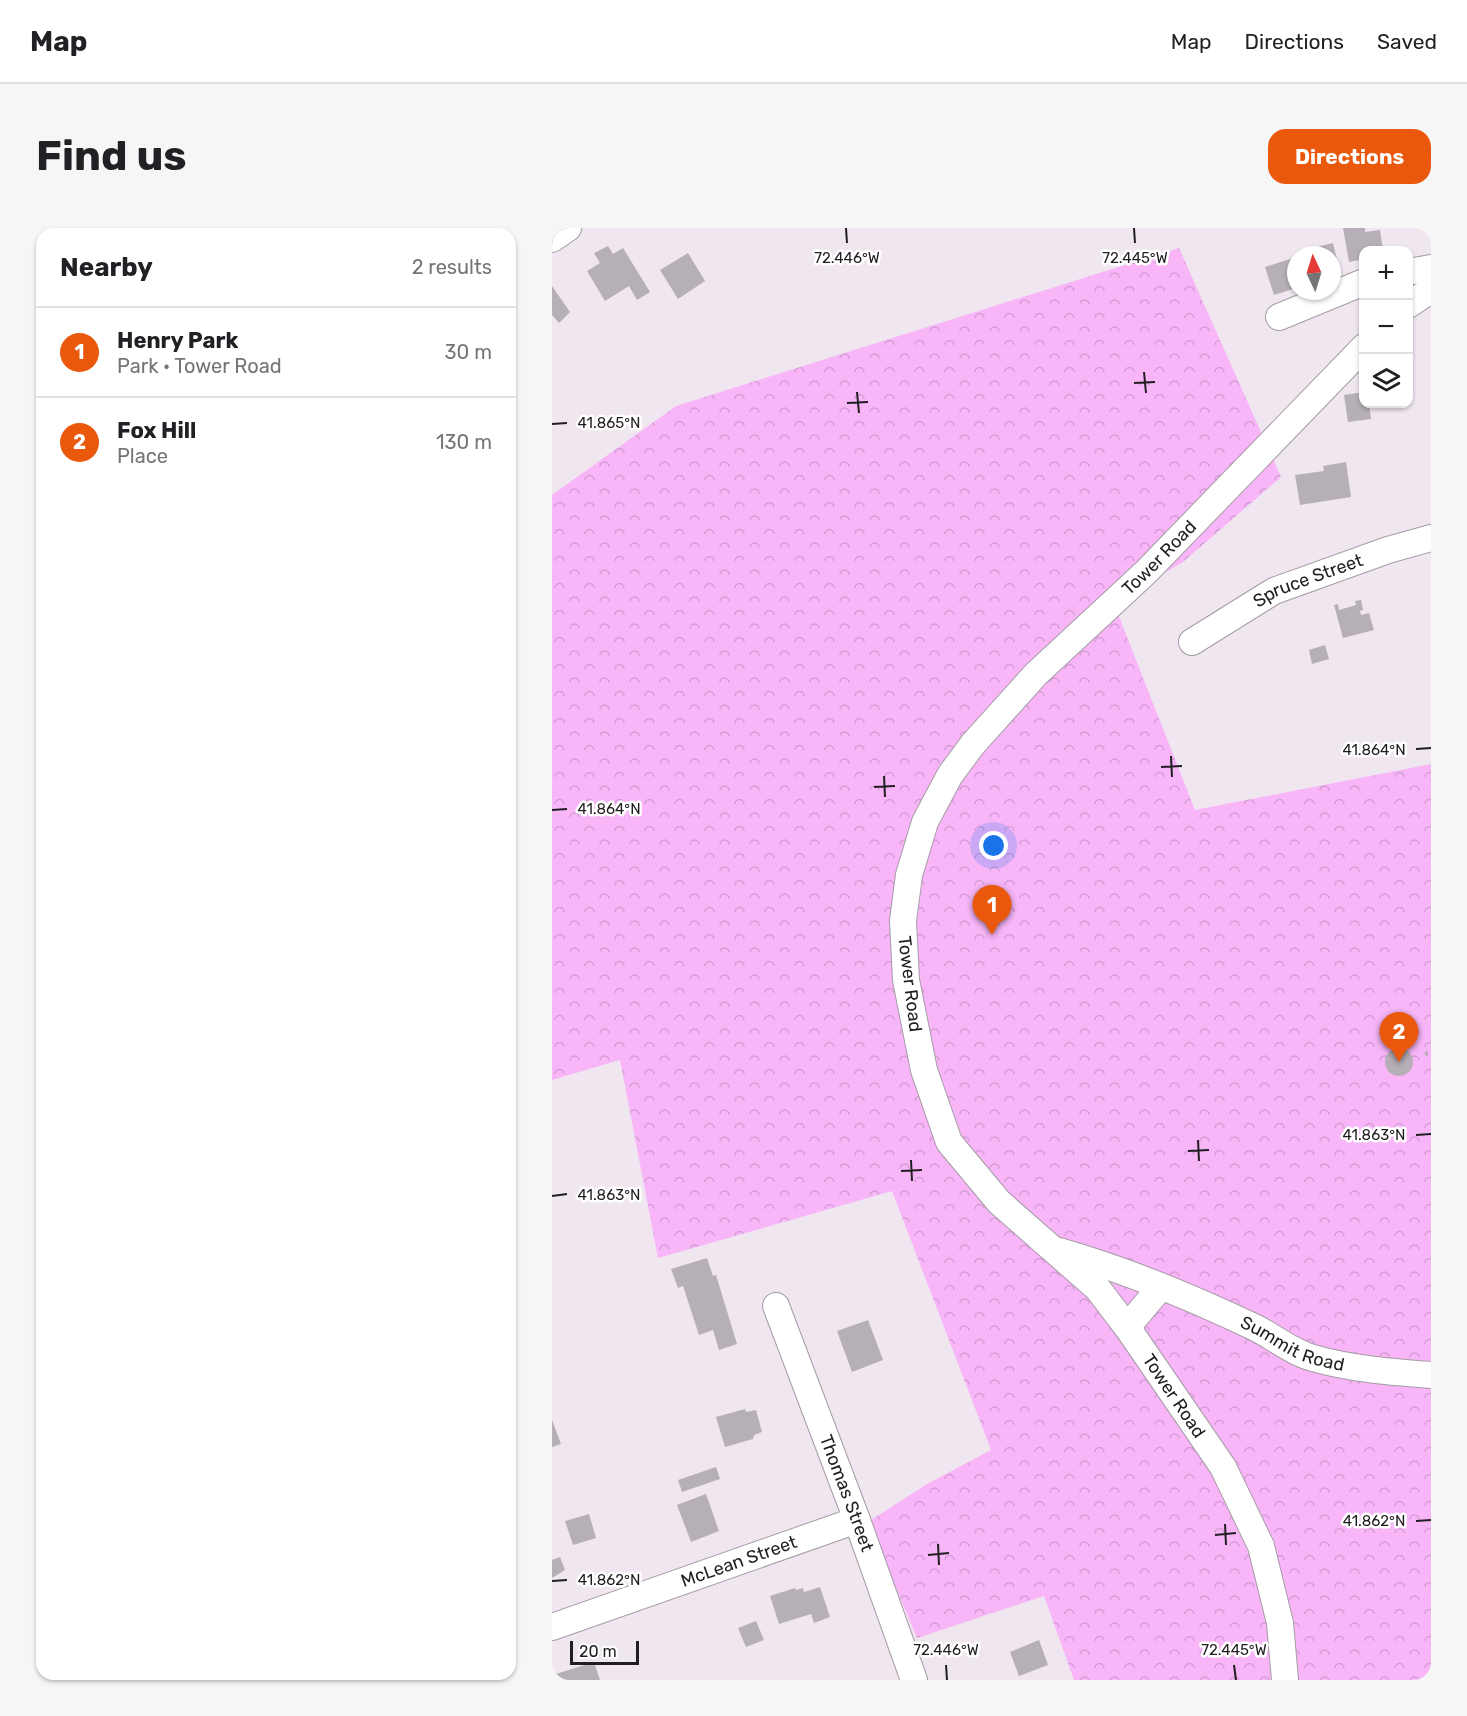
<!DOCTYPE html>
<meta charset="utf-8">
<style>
:root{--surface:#fff;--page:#f6f6f6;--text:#202124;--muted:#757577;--line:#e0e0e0;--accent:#ea580c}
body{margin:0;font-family:Rubik,sans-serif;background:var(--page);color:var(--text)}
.controls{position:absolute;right:18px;top:18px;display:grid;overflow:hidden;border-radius:12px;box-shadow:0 2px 4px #0004}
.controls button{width:54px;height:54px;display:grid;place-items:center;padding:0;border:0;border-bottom:2px solid var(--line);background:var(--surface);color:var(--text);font:30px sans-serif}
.compass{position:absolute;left:735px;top:18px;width:54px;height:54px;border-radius:50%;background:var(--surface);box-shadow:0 2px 4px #0004;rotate:356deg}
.scale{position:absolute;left:18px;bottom:15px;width:69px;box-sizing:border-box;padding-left:6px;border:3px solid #211e21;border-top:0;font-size:16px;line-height:21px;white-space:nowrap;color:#211e21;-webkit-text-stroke:4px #fff;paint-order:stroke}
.you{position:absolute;left:442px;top:618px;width:21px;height:21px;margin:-15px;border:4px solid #fff;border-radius:50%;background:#1a73e8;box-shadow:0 0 0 9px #1a73e833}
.badge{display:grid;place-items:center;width:39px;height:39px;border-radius:50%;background:var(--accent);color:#fff;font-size:20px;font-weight:700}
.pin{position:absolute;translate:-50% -50px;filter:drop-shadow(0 2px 3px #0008)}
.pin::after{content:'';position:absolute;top:32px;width:21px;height:18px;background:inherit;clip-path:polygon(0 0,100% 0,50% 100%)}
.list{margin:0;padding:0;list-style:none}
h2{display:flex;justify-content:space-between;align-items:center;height:78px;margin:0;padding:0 24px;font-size:26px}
h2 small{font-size:20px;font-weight:400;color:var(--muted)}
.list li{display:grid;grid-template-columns:39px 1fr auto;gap:18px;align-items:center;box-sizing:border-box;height:90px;padding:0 24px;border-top:2px solid var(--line)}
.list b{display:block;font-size:22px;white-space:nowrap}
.list p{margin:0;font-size:20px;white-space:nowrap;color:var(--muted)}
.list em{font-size:20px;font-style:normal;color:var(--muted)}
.icon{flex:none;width:33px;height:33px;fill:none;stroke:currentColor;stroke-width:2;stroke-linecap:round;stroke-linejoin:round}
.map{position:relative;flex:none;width:879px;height:1452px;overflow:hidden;border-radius:18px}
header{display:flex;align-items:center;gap:36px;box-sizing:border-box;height:84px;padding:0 30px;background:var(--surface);border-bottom:2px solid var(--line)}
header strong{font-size:28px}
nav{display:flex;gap:33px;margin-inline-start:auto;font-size:21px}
.intro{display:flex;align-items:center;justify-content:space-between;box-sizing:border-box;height:144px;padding:0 36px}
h1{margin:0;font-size:42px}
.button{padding:15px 27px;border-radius:18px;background:var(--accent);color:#fff;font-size:21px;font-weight:700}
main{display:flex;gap:36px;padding:0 36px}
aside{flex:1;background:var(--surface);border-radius:18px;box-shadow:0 2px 4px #0004}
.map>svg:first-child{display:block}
</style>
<header>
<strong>Map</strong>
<nav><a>Map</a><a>Directions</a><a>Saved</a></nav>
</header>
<div class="intro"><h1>Find us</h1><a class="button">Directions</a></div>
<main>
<aside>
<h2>Nearby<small>2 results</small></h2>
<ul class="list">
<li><span class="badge">1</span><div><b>Henry Park</b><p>Park · Tower Road</p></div><em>30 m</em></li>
<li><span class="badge">2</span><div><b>Fox Hill</b><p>Place</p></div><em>130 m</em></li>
</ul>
</aside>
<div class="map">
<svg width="879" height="1452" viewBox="0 0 879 1452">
<defs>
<pattern id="park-crowns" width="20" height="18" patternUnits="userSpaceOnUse" patternTransform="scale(1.5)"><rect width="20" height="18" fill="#f8b6f8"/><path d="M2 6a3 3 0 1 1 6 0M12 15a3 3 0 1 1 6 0" fill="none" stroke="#d49cd4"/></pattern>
</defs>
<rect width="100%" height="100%" fill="#efe6ef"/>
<path fill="url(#park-crowns)" d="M627,20L729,249L631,334L607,348L566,386L643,582L879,536V1452H522L492,1368L365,1410L316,1294L375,1256L439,1222L340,963L106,1030L68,832L0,852V267L124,178Z"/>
<path fill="#b7afb7" d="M791,0H813V4L828,2L831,22H812V31L797,34Z
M781,15L786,36L780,37V27H758L756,21Z
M56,18L61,26L71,20L98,64L85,72L77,58L53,73L35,43L48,35L42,25Z
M136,25L153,53L126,71L108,42Z
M744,29V60L722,67L713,39Z
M0,58L18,84L7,95L0,87Z
M812,164V176H817L819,191L796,194L792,167Z
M794,234L799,269L748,277L743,247L772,243L771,238Z
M809,372L811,382L808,383L809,387L817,385L822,402L791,410L782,377L786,376L787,382L804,377L803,373Z
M773,417L777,431L760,436L757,422Z
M833 834a14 14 0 1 1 28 0a14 14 0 1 1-28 0Z
M155,1030L161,1048L164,1047L185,1116L167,1122L161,1102L147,1107L131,1058L126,1060L119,1041Z
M316,1092L331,1132L300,1144L285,1103Z
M193,1181L194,1184L204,1182L210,1204L202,1207L201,1211L173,1219L164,1189Z
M0,1192L9,1216L0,1219Z
M164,1239L168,1251L130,1264L126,1252Z
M154,1266L167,1303L139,1314L125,1277Z
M37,1286L44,1310L21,1317L13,1293Z
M8,1329L13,1342L0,1350V1332Z
M268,1359L278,1389L262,1395L259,1386L227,1396L218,1368L243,1360L244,1362L251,1360L252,1364Z
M204,1393L212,1412L194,1419L186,1400Z
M487,1412L496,1437L467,1448L458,1424Z
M42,1434L48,1452H6L4,1446Z"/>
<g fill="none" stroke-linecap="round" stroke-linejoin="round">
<g stroke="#a49ca4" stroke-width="28">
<g id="minor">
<path d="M0,11L16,0"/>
<path d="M856,44L879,40"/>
<path d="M856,77L879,62"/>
<path d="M727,89L812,54"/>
<path id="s1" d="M640,414L722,363L836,322L879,310"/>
<path id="s2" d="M507,1023C574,1042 641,1070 704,1100C722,1109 741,1125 761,1130C799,1141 840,1144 879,1147"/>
<path id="s3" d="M224,1078L305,1292L362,1452"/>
<path d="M575,1099L608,1060"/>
<path id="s4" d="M0,1399L305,1292"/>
<path id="s5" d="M733,1452L728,1395L709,1318L671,1239L575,1099L546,1061L447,974L397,914L372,842L354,752L351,693L357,647L373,594L398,547L421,516L484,446L594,344L812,119"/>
</g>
</g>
<path stroke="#b1aab1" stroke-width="4" stroke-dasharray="3 4.5" stroke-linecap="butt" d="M873,826L879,824"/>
<use href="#minor" stroke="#fff" stroke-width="26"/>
</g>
<path fill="none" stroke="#211e21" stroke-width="2" d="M294,0L295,15M582,0L583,15M592,144L594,165M582,155L603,154M305,164L307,185M295,175L316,174M0,196L15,195M864,521L879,520M619,528L620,549M609,539L630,538M332,548L333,569M322,559L343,558M0,582L15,581M864,907L879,906M646,912L647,933M636,923L657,922M359,932L360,953M349,943L370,942M0,968L15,966M864,1293L879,1292M673,1296L674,1317M663,1307L684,1305M386,1316L387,1337M376,1327L397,1325M0,1353L15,1352M394,1437L395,1452M682,1437L684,1452"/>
<g text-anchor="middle" stroke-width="5" stroke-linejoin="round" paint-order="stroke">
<g font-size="18" fill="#211e21" stroke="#fff">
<text dy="6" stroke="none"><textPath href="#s5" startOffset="1336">Tower Road</textPath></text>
<text dy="6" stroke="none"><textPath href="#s1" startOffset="132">Spruce Street</textPath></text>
<text transform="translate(358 756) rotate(83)" y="6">Tower Road</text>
<text dy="6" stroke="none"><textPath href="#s2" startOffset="252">Summit Road</textPath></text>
<text transform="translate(622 1168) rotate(56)" y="6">Tower Road</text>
<text dy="6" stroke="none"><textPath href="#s3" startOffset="200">Thomas Street</textPath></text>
<text dy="6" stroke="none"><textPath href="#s4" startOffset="198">McLean Street</textPath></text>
</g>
</g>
<g font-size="15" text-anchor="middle" fill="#211e21" stroke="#fff" stroke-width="5" stroke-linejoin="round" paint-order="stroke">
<text x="295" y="35">72.446°W</text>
<text x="583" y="35">72.445°W</text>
<text x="57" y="200">41.865°N</text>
<text x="822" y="527">41.864°N</text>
<text x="57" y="586">41.864°N</text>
<text x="822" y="912">41.863°N</text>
<text x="57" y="972">41.863°N</text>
<text x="822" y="1298">41.862°N</text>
<text x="57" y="1357">41.862°N</text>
<text x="394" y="1427">72.446°W</text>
<text x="682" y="1427">72.445°W</text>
</g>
</svg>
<div class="controls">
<button>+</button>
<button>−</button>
<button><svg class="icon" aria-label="layers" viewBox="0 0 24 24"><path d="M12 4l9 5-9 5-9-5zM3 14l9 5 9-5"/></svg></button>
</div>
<svg class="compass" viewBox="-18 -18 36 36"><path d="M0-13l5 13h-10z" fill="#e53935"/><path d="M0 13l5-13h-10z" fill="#757577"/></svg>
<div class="scale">20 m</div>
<div class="you"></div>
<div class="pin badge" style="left:440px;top:707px">1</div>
<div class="pin badge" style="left:847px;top:834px">2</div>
</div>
</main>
